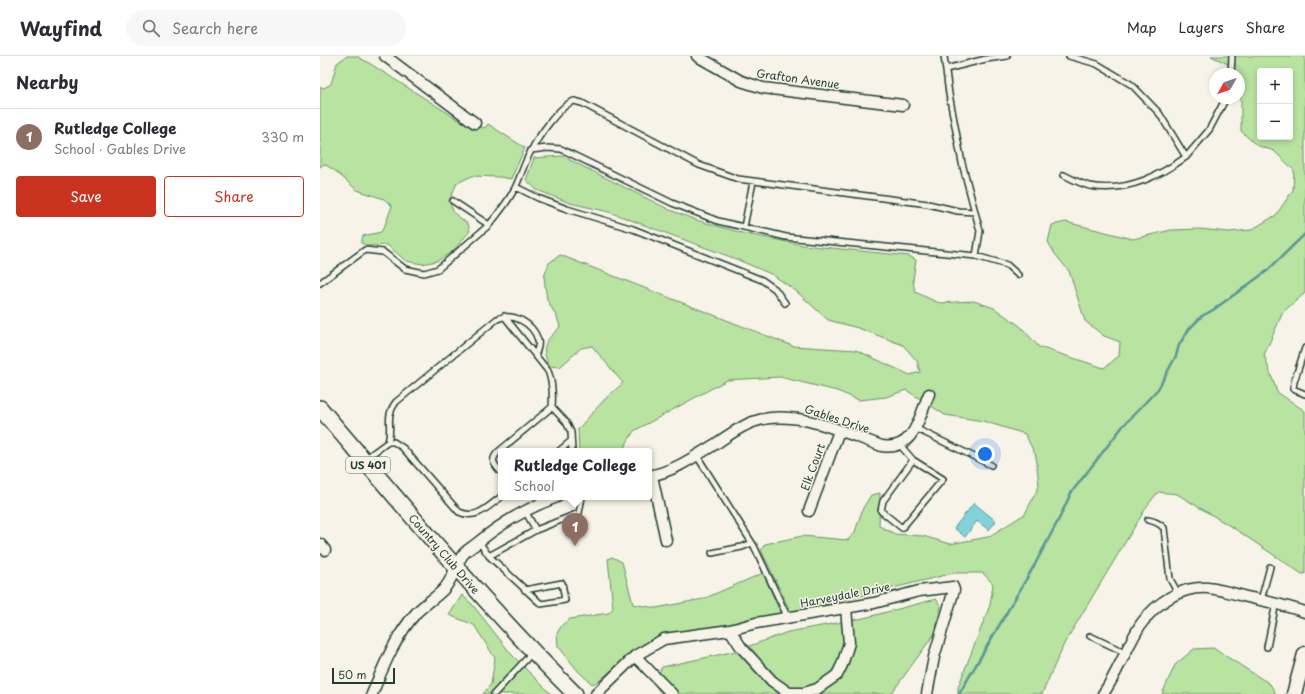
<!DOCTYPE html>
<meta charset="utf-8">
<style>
:root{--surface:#fff;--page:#f7f7f7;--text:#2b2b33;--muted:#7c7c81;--line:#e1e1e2;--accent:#c8321e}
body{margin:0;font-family:"Playpen Sans",sans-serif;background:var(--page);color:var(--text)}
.controls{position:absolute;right:12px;top:12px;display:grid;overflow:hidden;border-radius:4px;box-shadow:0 2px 6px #0003}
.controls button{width:36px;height:36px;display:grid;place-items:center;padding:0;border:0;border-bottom:1px solid var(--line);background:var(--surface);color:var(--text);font:20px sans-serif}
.compass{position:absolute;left:889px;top:12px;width:36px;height:36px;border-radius:50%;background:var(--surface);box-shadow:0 2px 6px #0003;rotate:230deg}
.scale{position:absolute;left:12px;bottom:10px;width:63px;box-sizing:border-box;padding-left:4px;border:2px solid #1f3d34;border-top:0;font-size:11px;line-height:14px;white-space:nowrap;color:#1f3d34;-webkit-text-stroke:3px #f7f3e8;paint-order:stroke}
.you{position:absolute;left:665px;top:398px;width:14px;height:14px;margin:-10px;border:3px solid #fff;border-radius:50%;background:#1a73e8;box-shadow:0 0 0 6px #1a73e833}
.badge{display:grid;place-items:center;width:26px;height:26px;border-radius:50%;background:var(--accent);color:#fff;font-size:13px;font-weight:700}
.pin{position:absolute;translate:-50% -33px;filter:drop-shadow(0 1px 2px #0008)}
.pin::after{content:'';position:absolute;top:21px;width:14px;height:12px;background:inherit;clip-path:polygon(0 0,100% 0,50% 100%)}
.popup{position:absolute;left:178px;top:392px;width:154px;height:52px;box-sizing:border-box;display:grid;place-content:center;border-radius:4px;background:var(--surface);filter:drop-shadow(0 1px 3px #0005);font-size:13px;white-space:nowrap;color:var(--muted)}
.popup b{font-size:15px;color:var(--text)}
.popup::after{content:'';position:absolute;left:50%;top:100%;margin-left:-8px;border:8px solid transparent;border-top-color:var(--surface)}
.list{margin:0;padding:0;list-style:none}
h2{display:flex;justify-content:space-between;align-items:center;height:52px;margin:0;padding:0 16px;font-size:17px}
h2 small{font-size:13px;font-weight:400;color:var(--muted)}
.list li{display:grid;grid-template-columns:26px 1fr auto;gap:12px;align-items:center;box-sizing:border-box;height:56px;padding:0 16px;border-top:1px solid var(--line)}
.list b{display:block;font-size:15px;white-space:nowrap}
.list p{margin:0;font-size:13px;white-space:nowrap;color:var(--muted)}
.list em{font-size:13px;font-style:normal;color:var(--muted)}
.actions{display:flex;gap:8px;padding:12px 16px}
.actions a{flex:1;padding:9px 0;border:1px solid var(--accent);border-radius:4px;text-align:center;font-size:14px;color:var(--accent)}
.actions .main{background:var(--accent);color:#fff}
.icon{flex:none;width:22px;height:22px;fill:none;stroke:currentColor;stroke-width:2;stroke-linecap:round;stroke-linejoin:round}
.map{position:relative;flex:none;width:985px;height:638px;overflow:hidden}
header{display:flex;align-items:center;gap:24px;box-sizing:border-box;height:56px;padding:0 20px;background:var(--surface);border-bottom:1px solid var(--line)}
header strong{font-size:19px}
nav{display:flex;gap:22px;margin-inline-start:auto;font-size:14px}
.search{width:280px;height:36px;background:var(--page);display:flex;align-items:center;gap:10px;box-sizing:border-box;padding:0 14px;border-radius:22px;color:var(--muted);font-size:15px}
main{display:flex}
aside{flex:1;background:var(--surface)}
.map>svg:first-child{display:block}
</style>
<header>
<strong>Wayfind</strong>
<div class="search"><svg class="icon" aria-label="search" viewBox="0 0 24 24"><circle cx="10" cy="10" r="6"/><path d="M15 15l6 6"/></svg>Search here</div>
<nav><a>Map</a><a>Layers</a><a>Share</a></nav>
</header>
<main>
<aside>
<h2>Nearby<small></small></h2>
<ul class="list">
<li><span class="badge" style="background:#8d6e63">1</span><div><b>Rutledge College</b><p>School · Gables Drive</p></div><em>330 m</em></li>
</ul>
<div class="actions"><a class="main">Save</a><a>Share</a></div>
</aside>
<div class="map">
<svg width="985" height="638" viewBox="0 0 985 638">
<rect width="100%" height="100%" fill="#f7f3e8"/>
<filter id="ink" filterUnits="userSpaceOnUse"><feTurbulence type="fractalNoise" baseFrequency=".025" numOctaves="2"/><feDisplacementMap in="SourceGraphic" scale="8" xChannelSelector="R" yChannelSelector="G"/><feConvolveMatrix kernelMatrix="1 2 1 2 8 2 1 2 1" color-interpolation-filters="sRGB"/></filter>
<g filter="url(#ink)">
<path fill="#b8e3a0" stroke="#6c906a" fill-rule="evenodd" d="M27,0H36L49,7L142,66L165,72L168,68L205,92L191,123L180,121L152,120L137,127L129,145L134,157L148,168L150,175L133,195L117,205L102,208L86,205L67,189L47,190L41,187L43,180L61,176L65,169L72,150L64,143L37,134L14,114L4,108L0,111V31L4,32L11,28L17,7Z
M891,0H985V237L963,256L944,299L957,336L985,355V518H982L915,473L857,438L838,436L827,450L744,588L722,638H638V631L670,549L673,528L663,517H634L471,557L441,494L445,488L482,480L528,484L535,476L543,452L551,439L560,437L559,470L575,478L603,480L630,488L668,481L705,458L719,430L716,400L705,378L663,365L625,359L586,334L566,341L539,344L517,335L460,321L407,324L314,375L302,395H259L258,373L284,344L303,327L272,290L261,292L240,311L229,310C220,289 225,286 240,271L237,261L227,244L224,221L229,207L240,199L473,290L536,294L590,319L600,316L597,305L583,289L538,272L508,264L476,235L453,219L416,203L289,156L250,147L217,134L206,124L214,102L242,100L350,154L376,164L422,177L483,189L589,200L596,204L593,224L595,236L619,247L654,245L674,252L700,270L719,291L784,312L799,300L800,286L784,280L765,265L749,215L735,198L728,186L732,169L746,166L813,183L851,174L880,173L908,176L931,174L956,159L973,134L974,114L954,95L936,89L921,75V44L919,36V18H914L912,10ZM940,15H970V81H940Z
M292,501L302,506L313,548L336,552L383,543L443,517L462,560L408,571L342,579L311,598L279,625L272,628L258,615L238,590L237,577L242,569L250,563L289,557L293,552L288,503Z
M142,539L152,548L192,599L231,638H163L171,628L175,602L154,569L129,559Z
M616,543L621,550L615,577L571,638H344L339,635L334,627L342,611L416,595L468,576L544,562Z
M893,592L950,628L956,638H842L855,609L874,593Z"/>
<path fill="#82d3d9" stroke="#5a9797" d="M654,447L676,465L669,474L657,465L645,481L634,472Z"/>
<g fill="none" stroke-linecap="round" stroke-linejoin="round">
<path stroke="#5a9797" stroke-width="2.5" d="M639,638L714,510L739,463L751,437L803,370L838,333L856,300L859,289L869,273L882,260L893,254L947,215L985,178"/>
<g stroke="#1f3d34" stroke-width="8">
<path id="lane" d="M624,0L629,38L642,107L660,175L656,200
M626,13L666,3L687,0
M911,18L912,0
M211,94L227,92L241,93L352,147L398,165L466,181L656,200L687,209L698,219
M866,101L889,74L906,42
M744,119C752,123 761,128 770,130C805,137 838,121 866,101L839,57L812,29L777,8L749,0
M196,131L218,142L247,153L313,173L442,224L455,233L465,247
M169,169C179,157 188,146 195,132C201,120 204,107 211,95C218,81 240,49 254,45L262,47L379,109L418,123L578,144L608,148L638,155L655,156
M424,171L433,126
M0,227L45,194L63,196L85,213L104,217L118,213L169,169L133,145
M985,292L974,326L973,333L985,338
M232,351L246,366L251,376L252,395
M595,372L671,409
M68,386C73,370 64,362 76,346L177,263C193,256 213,267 218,284C219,288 217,295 215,299
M580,389L593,404L623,423L582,472L561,455L563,445L593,404
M239,395L251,385
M377,400L434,490L468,562
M45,403L68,386H74L83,392L139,456C157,464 167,451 181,441
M181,416C174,408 170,405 178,396L232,351C233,338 233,327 228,315L184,260
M205,455L216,474L259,457L262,441
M828,464C835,465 839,467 844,472L850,523L858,537
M159,486L169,500L221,548L245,544L242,527L205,534
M392,497L422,491L432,487
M169,500L216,474
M941,544L950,511
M770,580L806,597
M947,591L956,547
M174,638L212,597"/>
</g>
<g stroke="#1f3d34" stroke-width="13">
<path id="street" d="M65,0L155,67
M377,0L421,25L443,32L583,49
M329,420C355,415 374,401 397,387C409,379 422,369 436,365C475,352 525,377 562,390C594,395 599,362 609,338
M332,420L346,484
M489,455L519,375
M0,488L5,494
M410,574L421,591L452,625L469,637H484L497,633L517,619L522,609L529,587L526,552
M315,600L352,638
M52,638C64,609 76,579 97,556C105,548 115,542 123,534C132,525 135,511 142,500C145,495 151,492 156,488C180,468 207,452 237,441
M276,638L315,600L344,583L410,574L436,567L554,547L599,535L633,531L634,534L614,601L607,638
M783,638C798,616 807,590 821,568C836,547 861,530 888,532C899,533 912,537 923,540C944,545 965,549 985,556"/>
</g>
<g stroke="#1f3d34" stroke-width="17">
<path id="secondary" d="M974,638L985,598"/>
</g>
<g stroke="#1f3d34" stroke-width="18">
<path id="primary" d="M0,352C83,450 164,548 255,638"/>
</g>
<use href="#lane" stroke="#f7f3e8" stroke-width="5"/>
<use href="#street" stroke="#f7f3e8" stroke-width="10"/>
<use href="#secondary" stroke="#f7f3e8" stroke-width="14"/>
<use href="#primary" stroke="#f7f3e8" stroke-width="15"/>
</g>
</g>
<g text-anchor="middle" stroke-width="3" stroke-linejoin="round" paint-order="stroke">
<rect fill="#f7f3e8" stroke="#60746a" stroke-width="1" x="26" y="401" width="44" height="16" rx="3"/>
<g font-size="10" font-weight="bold" fill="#1f3d34">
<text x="48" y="413">US 401</text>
</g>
<g font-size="11" fill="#1f3d34" stroke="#f7f3e8">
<text transform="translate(478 23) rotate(8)" y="4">Grafton Avenue</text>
<text transform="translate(517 363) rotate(18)" y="4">Gables Drive</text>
<text transform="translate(493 411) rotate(-70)" y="4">Elk Court</text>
<text transform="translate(124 498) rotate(49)" y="4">Country Club Drive</text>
<text transform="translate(525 539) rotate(-11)" y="4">Harveydale Drive</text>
</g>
</g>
</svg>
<div class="controls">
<button>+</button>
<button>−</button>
</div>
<svg class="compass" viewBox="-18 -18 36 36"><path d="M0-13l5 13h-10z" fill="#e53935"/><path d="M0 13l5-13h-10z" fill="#7c7c81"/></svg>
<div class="scale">50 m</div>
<div class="you"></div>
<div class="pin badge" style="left:255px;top:490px;background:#8d6e63">1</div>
<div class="popup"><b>Rutledge College</b>School</div>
</div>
</main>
